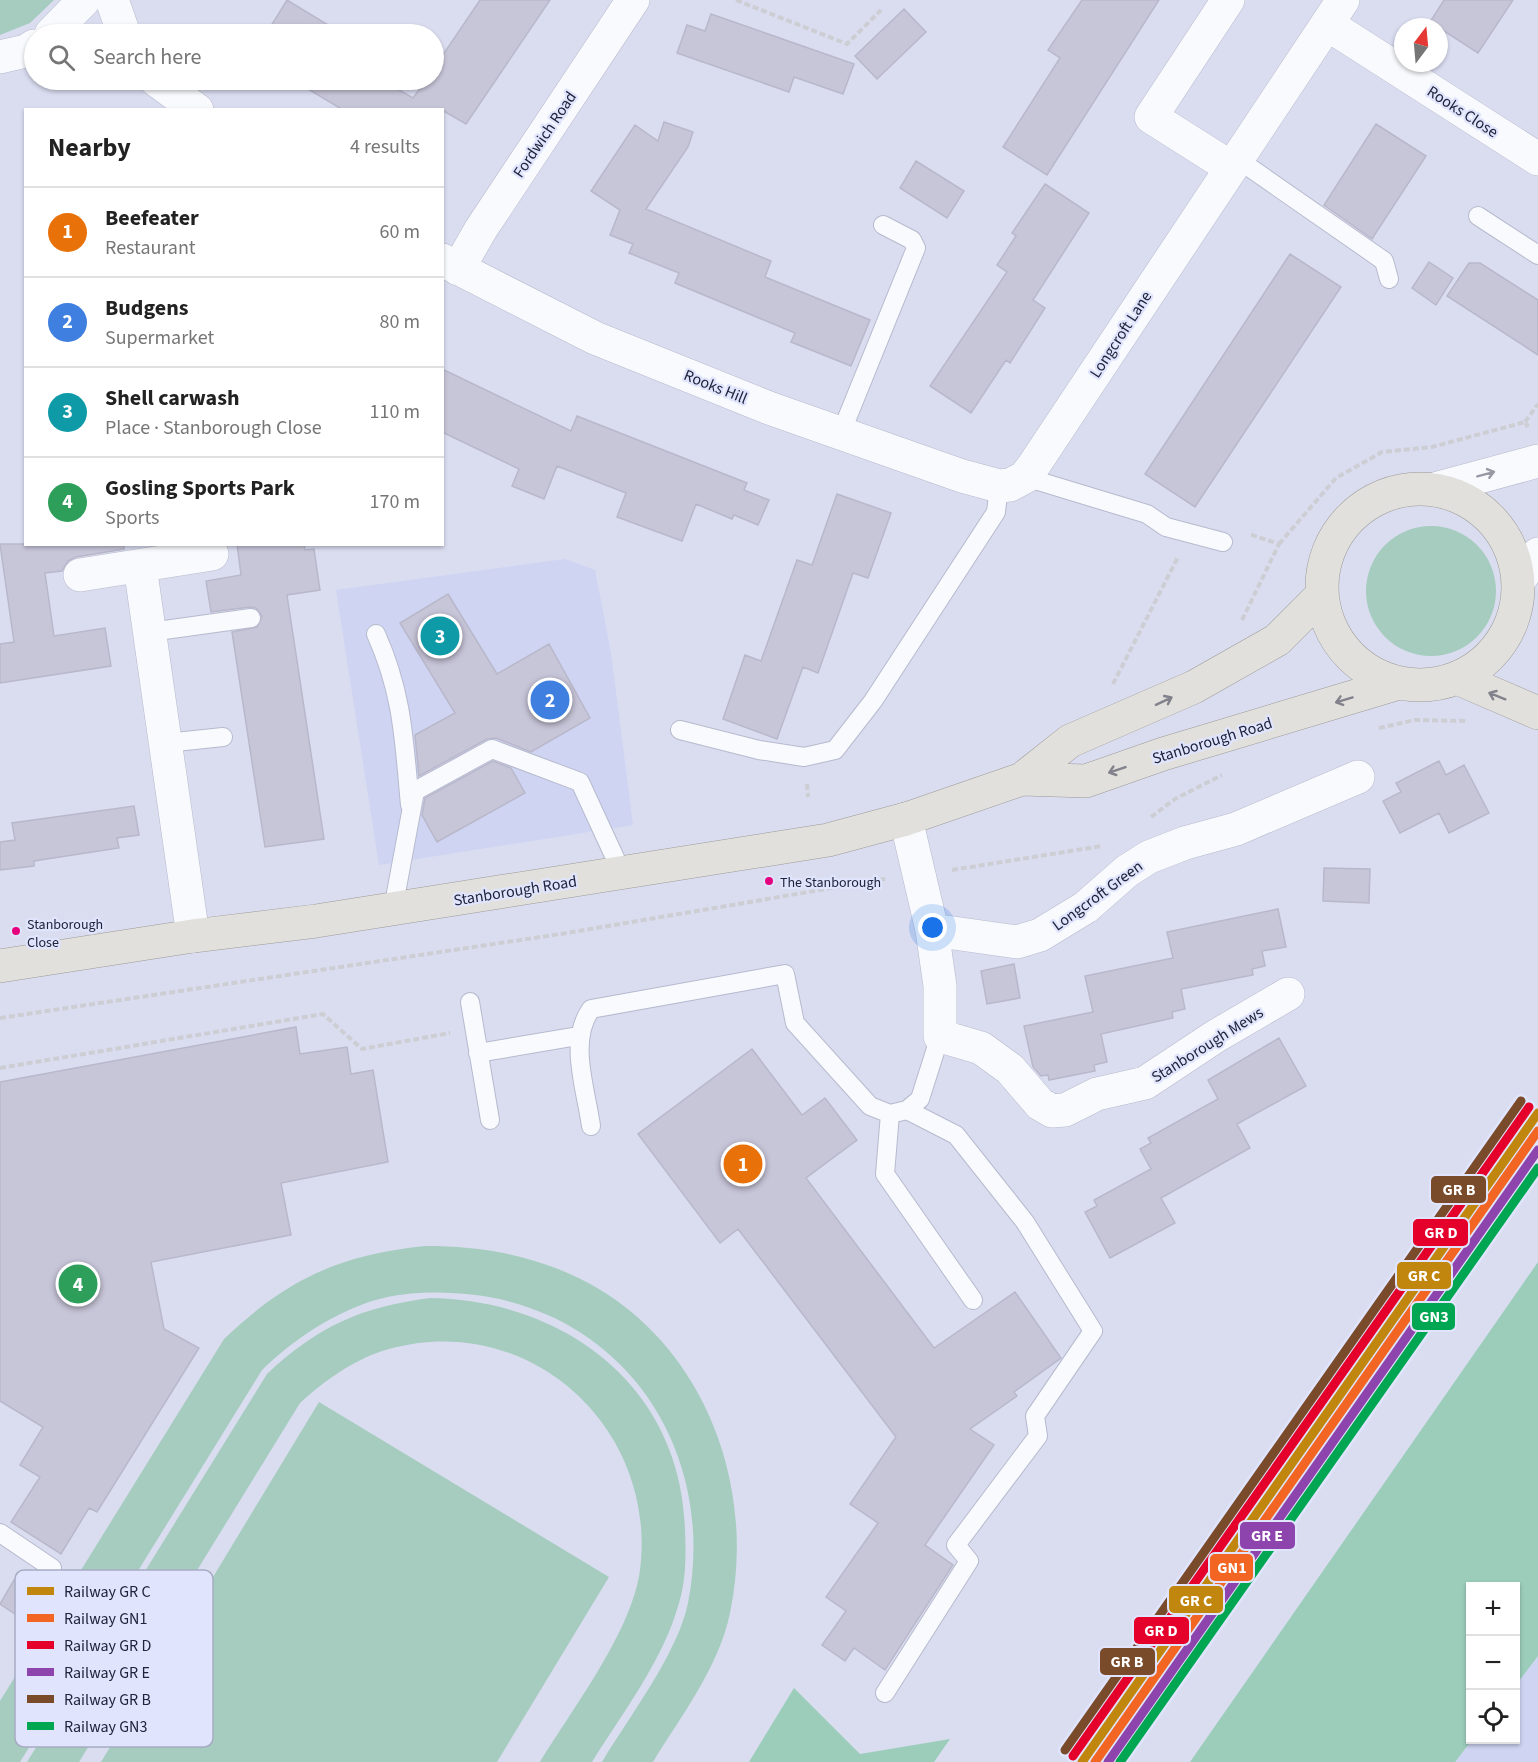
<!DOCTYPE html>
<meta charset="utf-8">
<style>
:root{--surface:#fff;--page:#f6f6f6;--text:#222;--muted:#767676;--line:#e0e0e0;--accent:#d93025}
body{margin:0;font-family:"Source Sans 3",sans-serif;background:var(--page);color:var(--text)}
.controls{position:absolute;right:18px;bottom:18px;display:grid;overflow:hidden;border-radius:0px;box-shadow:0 2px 4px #0004}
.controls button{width:54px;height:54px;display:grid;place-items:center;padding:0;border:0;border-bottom:2px solid var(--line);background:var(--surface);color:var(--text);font:30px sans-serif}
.compass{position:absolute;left:1394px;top:18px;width:54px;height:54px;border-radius:50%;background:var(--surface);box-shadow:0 2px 4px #0004;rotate:16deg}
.you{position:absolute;left:933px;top:928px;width:21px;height:21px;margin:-15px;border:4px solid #fff;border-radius:50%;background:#1a73e8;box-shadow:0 0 0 9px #1a73e833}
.badge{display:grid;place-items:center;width:39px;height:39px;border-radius:50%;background:var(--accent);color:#fff;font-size:20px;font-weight:700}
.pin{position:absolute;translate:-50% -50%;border:3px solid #fff;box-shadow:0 2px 6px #0006}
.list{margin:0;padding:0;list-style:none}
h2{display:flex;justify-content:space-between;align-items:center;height:78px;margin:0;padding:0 24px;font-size:26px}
h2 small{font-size:20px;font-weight:400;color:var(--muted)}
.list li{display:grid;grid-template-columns:39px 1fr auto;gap:18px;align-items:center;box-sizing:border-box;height:90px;padding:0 24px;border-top:2px solid var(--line)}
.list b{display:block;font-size:22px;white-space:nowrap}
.list p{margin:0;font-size:20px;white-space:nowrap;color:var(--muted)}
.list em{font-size:20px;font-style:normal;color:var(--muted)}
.icon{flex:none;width:33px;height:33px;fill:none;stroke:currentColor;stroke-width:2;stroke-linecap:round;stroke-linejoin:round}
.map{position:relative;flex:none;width:1538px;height:1762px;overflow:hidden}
.search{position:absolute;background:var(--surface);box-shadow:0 2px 4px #0004;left:24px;top:24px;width:420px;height:66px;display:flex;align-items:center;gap:15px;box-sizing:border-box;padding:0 21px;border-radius:33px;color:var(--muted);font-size:22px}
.panel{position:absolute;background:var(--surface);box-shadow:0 2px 4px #0004;left:24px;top:108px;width:420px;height:438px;border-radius:0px}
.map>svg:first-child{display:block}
</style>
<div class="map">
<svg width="1538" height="1762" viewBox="0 0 1538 1762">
<rect width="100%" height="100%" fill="#daddf0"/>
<path fill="#ced4f2" d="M565,559L595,570L611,653L633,825L379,865L336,590Z
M1538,1656V1762H1455L1472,1740H1516V1685Z"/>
<path fill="#a5ccbe" d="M0,0H54L30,23L0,35Z
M1366 591a65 65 0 1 1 130 0a65 65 0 1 1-130 0Z
M425,1246C471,1246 515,1252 558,1269C695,1322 759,1475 730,1613C719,1667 681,1716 653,1762H602C629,1717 678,1653 688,1603C717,1455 629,1315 476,1295C442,1291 405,1291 372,1301C330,1315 293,1340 262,1370L20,1762H0V1701L224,1339C287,1279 339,1255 425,1246Z
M430,1298C566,1300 682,1388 685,1531C686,1555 686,1581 679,1603C663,1661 623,1712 592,1762H540C573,1708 632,1631 640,1570C658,1428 529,1310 389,1349C356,1358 325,1380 300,1403L79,1762H27L267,1374C318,1326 361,1307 430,1298Z
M319,1402L609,1577L497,1762H101Z"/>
<path fill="#9bcdba" d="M1538,1262V1656L1516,1685V1586H1470L1472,1740L1455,1762H1190Z
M794,1688L860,1754L950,1739L934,1762H749Z"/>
<path fill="#c7c5d8" stroke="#b9b8cb" stroke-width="1.5" d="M287,0L343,34H266Z
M480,0H550L466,124L442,110H343L293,80H382L413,98L426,80H434V68Z
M1082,0H1159L1047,175L1003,147L1060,58L1048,50Z
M1444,0H1513L1478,53L1430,22Z
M904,9L926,32L877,79L855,56Z
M711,14L854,64L843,94L794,77L789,92L677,53L687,25L705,31Z
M664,122L693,132L688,147L646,209L771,261L765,277L870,320L851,366L791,342L795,333L675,283L679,273L629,253L633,244L610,235L620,210L591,191L635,125L658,141Z
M1376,124L1426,156L1372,239L1324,205Z
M916,161L964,191L947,218L900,188Z
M1045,184L1089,213L1033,300L1045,308L1010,363L1006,360L971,413L930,386L1007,272L997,265L1016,236L1012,233Z
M1290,254L1341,287L1195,507L1145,474Z
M1429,262L1453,278L1436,305L1412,288Z
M1469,263H1480L1538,300V355L1447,296Z
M442,369L571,431L577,416L747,483L744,490L769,500L758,525L734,515L732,519L696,504L682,541L617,517L626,493L557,466L544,499L512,486L519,469L442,432Z
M837,494L891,513L868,578L853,573L818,673L803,667L777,739L723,719L745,655L761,661L797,560L812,565Z
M0,544H124V549L76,557L68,561L62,571L45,573L54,636L105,628L111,666L0,683V644L14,642Z
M237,544H304L305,550L314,549L320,590L287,595L324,839L265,847L232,632L257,627L262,616L256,608L250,607L211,612L206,581L241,575Z
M448,594L497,674L549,644L590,718L531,752L496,738L487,739L419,776L415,735L455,713L400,623Z
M493,761L511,768L525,793L437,842L422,815L425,798Z
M1439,761L1446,775L1464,765L1489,813L1449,833L1439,813L1400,833L1383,801L1401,792L1396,783Z
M134,806L139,835L117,838L119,848L34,861V866L0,870V842L15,840L12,823Z
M1324,868L1370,869L1369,903L1323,901Z
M1278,909L1286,947L1262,951L1265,966L1252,969L1253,975L1181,989L1185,1009L1172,1012L1173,1018L1101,1034L1107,1062L1094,1065L1095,1071L1049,1080L1048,1075L1041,1076L1033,1067L1024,1026L1093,1012L1085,976L1173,958L1167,932Z
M1014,964L1020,998L987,1004L981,971Z
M296,1027L300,1054L347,1047L351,1074L373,1070L388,1162L281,1183L291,1235L151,1262L164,1329L199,1348L97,1512L89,1508L61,1554L11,1522L40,1477L20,1465L43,1427L0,1401V1082Z
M1279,1038L1306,1086L1237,1124L1250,1148L1161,1198L1175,1223L1110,1258L1085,1212L1097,1206L1094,1200L1151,1169L1140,1149L1151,1143L1148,1138L1218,1099L1208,1080Z
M752,1049L802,1115L825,1098L857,1140L806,1178L934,1348L1015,1292L1061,1358L1014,1392L1017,1396L970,1429L994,1445L925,1545L953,1565L885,1670L854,1648L845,1661L822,1645L846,1611L826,1597L878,1523L850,1504L896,1437L738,1229L720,1243L638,1134Z
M14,1580L45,1601L30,1624L0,1604Z"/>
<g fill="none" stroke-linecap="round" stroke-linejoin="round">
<g stroke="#b6bace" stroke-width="20">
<path id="service" d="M1236,158L1384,261L1389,279
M1478,216L1538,255
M841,433L916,248L912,240L883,225
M1025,477L1147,514L1166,527L1223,542
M150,632L251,618
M376,634C403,694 404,741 410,805
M680,730L759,750L804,757L835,750L873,701L996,512L999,486
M166,743L223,737
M393,909L415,791L492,749L580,782L622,873
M470,1002L490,1120
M478,1053L578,1036
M890,1114L885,1174L973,1300
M591,1126C586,1089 568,1041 591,1009L785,974L795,1023L870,1106L890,1114L907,1110L920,1099L940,1036
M0,1533L52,1568
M885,1693L969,1561L956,1545L1038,1436L1035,1416L1093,1331L1025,1222L956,1135L907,1110"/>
</g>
<g stroke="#b6bace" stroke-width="34">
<path id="minor" d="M112,0L124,34
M1228,0L1151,117L1230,167
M1327,24L1538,159
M156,80L197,110
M442,260L595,338L769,408L962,476L999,486L1010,485L1025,477L1034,465L1343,0
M458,269L481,229L633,0
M140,566L193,936
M80,575L212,554
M906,819L932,930L940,986V1036L981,1048L1010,1069L1040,1104L1052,1111L1065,1110L1097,1094L1145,1083L1216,1036L1288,994
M932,930L1017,942L1040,935L1086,907L1127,871L1149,857L1185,843L1236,829L1358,777"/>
</g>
<g stroke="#b6bace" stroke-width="34">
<path id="tertiary" d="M51,34L84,0
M0,57L26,51L34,46
M1435,489L1538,461
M1519,580L1538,554"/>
</g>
<g stroke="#9b9a98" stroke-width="34">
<path id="primary" d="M1322 587a98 98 0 1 1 196 0a98 98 0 1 1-196 0Z
M1457,678L1538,713
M1022,779L1086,781L1163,754L1399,683
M0,966L193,936L316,921L828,840L906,819L1022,779L1070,741L1194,687L1277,640L1322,595"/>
</g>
<path stroke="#ccced3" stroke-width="4" stroke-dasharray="6 3" stroke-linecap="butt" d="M736,0L847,44L881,10
M1525,422L1538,404
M1279,544L1336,478L1382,452L1432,447L1525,422L1528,427
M1242,620L1279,544L1249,534
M1113,684L1178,557
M1379,728L1415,720L1466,721
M807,784L808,797
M1151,817L1175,799L1222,775
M952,870L1102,846
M0,1018L567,933L885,879
M0,1068L323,1014L362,1049L450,1033"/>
<use href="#service" stroke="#f9fafd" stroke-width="18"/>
<use href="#minor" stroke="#f9fafd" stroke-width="33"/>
<use href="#tertiary" stroke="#f9fafd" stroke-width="33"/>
<use href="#primary" stroke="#e2e0dc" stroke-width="33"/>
<g stroke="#e0e5fd" stroke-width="14">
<path id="rail-1" d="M1082,1762L1538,1113"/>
</g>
<g stroke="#e0e5fd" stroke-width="14">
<path id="rail-2" d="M1095,1762L1538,1131"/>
</g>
<g stroke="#e0e5fd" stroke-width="14">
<path id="rail-3" d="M1073,1756L1529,1107"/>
</g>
<g stroke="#e0e5fd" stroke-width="14">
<path id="rail-4" d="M1108,1762L1538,1150"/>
</g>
<g stroke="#e0e5fd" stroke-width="14">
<path id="rail-5" d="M1065,1750L1521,1101"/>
</g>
<g stroke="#e0e5fd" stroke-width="14">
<path id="rail-6" d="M1120,1762L1538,1168"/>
</g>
<use href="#rail-1" stroke="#c1860e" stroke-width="9"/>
<use href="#rail-2" stroke="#f26522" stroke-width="9"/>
<use href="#rail-3" stroke="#e4002b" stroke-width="9"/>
<use href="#rail-4" stroke="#8e44ad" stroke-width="9"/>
<use href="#rail-5" stroke="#7a4b2a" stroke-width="9"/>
<use href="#rail-6" stroke="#00a651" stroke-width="9"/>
</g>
<defs><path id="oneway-shaft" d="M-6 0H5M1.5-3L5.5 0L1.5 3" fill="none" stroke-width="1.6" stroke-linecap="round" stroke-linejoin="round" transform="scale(1.5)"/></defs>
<use stroke="#979aa5" href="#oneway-shaft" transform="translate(1486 474) rotate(-15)"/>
<g stroke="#81828b">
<use href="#oneway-shaft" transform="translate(1497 696) rotate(-158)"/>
<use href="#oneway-shaft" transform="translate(1344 700) rotate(163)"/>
<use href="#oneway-shaft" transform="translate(1164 701) rotate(-25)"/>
<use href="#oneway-shaft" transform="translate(1117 770) rotate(161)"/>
</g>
<g fill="#e5007d" stroke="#e0e5fd" stroke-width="2">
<circle cx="769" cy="881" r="5"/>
<circle cx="16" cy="931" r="5"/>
</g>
<g text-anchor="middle" stroke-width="4.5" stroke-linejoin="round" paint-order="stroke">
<g font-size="14" fill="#20243a" stroke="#e0e5fd" text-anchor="start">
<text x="780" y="887">The Stanborough</text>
<text x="27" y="929">Stanborough<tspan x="27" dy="18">Close</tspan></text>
</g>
<g font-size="16" fill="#20243a" stroke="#e0e5fd">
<text transform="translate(1463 111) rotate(33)" y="6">Rooks Close</text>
<text transform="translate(544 134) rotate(-56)" y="6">Fordwich Road</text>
<text transform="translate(1120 334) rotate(-57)" y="6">Longcroft Lane</text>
<text transform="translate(716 386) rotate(22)" y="6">Rooks Hill</text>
<text transform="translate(1212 740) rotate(-17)" y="6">Stanborough Road</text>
<text transform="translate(515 890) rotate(-9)" y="6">Stanborough Road</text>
<text transform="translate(1097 895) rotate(-36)" y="6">Longcroft Green</text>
<text transform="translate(1207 1044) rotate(-32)" y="6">Stanborough Mews</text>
</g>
</g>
<rect x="15" y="1570" width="198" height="177" rx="9" fill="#e0e5fd" stroke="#a6abc2" stroke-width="1.5"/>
<rect x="27" y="1587" width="27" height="8" fill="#c1860e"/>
<rect x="27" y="1614" width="27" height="8" fill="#f26522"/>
<rect x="27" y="1641" width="27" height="8" fill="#e4002b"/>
<rect x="27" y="1668" width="27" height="8" fill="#8e44ad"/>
<rect x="27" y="1695" width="27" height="8" fill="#7a4b2a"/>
<rect x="27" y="1722" width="27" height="8" fill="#00a651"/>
<g font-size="16" fill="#20243a">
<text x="64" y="1597">Railway GR C</text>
<text x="64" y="1624">Railway GN1</text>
<text x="64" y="1651">Railway GR D</text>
<text x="64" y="1678">Railway GR E</text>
<text x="64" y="1705">Railway GR B</text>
<text x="64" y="1732">Railway GN3</text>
</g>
<g stroke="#e0e5fd" stroke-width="2">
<rect x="1430" y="1175" width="57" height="29" rx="6" fill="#7a4b2a"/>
<rect x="1412" y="1218" width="57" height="29" rx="6" fill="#e4002b"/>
<rect x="1396" y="1261" width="56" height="29" rx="6" fill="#c1860e"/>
<rect x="1411" y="1302" width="45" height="29" rx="6" fill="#00a651"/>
<rect x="1239" y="1521" width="57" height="29" rx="6" fill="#8e44ad"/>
<rect x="1209" y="1553" width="45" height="29" rx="6" fill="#f26522"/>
<rect x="1168" y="1585" width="56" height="29" rx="6" fill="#c1860e"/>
<rect x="1133" y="1616" width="57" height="29" rx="6" fill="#e4002b"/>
<rect x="1099" y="1647" width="57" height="29" rx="6" fill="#7a4b2a"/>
</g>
<g font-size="16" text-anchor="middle" font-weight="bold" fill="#fff">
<text x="1459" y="1195">GR B</text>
<text x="1441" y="1238">GR D</text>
<text x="1424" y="1281">GR C</text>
<text x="1434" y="1322">GN3</text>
<text x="1267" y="1541">GR E</text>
<text x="1232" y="1573">GN1</text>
<text x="1196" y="1606">GR C</text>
<text x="1161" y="1636">GR D</text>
<text x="1127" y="1667">GR B</text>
</g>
</svg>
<div class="controls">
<button>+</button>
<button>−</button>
<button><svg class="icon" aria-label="locate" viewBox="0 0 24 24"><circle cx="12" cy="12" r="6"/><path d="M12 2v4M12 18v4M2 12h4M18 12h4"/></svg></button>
</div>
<svg class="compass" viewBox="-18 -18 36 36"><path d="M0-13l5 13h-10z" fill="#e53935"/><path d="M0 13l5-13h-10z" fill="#767676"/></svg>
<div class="you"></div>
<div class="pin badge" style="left:743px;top:1164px;background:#e8710a">1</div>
<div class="pin badge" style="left:550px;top:700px;background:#3f7fe0">2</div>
<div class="pin badge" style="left:440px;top:636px;background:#0f9aa8">3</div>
<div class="pin badge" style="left:78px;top:1284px;background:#2e9e5b">4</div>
<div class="search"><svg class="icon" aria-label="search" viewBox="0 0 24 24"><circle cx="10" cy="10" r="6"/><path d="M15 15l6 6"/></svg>Search here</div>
<section class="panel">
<h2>Nearby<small>4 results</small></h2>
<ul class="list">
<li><span class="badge" style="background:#e8710a">1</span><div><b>Beefeater</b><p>Restaurant</p></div><em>60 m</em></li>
<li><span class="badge" style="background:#3f7fe0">2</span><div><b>Budgens</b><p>Supermarket</p></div><em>80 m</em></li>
<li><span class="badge" style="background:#0f9aa8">3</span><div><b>Shell carwash</b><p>Place · Stanborough Close</p></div><em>110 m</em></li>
<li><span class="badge" style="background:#2e9e5b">4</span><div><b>Gosling Sports Park</b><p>Sports</p></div><em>170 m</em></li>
</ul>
</section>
</div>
